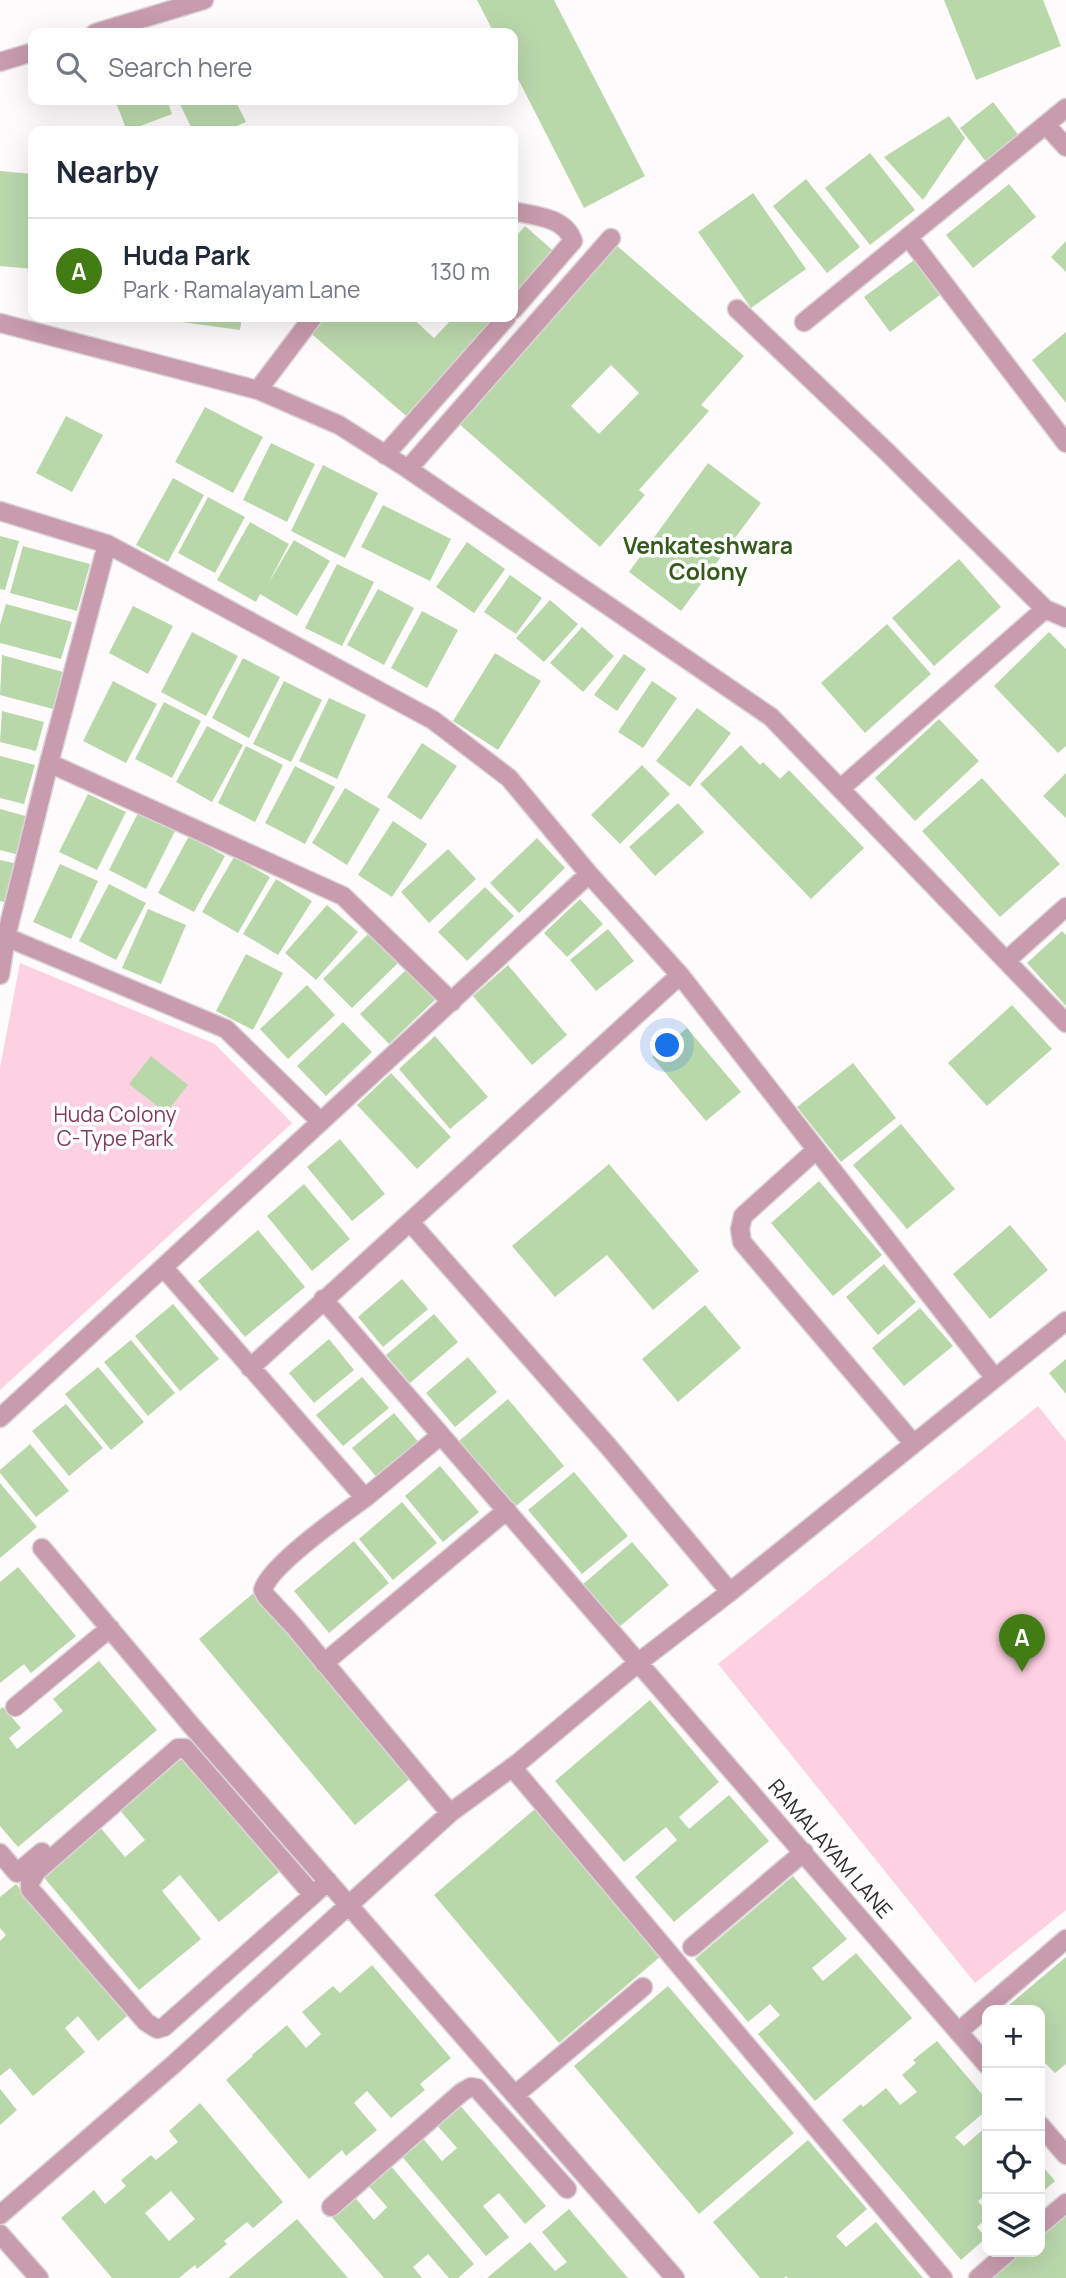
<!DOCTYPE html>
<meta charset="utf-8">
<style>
:root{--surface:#fff;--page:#f2f2f3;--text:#1f2937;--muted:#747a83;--line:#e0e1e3;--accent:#437c14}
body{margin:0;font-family:Manrope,sans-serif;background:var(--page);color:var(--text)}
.controls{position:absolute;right:21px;bottom:21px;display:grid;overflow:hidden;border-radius:14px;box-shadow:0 7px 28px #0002}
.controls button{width:63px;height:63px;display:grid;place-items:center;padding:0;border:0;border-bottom:2px solid var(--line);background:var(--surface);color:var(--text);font:35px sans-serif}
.you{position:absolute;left:668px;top:1046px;width:24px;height:24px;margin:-18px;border:5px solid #fff;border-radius:50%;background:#1a73e8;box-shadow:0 0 0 10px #1a73e833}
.badge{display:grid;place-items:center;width:46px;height:46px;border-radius:50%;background:var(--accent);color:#fff;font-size:23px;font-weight:700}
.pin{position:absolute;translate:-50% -58px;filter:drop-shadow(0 2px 4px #0008)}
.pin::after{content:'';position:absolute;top:37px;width:24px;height:21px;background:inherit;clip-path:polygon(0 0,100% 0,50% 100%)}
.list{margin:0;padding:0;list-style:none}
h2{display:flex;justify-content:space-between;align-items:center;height:91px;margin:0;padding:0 28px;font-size:30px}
h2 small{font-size:23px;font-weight:400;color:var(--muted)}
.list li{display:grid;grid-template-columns:46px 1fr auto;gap:21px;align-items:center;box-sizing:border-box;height:105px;padding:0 28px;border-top:2px solid var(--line)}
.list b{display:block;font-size:26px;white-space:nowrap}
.list p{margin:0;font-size:23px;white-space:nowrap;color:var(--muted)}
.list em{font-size:23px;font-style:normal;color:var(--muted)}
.icon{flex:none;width:38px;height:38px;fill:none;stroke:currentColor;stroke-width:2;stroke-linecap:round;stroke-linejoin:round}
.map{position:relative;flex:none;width:1066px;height:2278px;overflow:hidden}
.search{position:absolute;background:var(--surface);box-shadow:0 7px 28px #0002;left:28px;top:28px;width:490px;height:77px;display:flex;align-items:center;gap:18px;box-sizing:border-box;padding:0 24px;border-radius:14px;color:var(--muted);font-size:26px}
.panel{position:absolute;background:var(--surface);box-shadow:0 7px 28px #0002;left:28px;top:126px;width:490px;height:196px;border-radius:14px}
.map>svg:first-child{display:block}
</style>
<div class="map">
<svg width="1066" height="2278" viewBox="0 0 1066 2278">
<rect width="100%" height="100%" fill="#fffafc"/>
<path fill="#fdd0e2" d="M20,963L215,1044L292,1123L0,1390V1068Z
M1038,1406L1066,1441V1910L975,1983L718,1664Z"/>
<path fill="#b9d8aa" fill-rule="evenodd" d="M477,0H554L645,176L584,208L513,69V33H494Z
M944,0H1043L1061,46L976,80Z
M115,100H167L172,114L127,131Z
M178,100H235L246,122L225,131H193Z
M993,102L1020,137L987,163L960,128Z
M949,116L965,138L923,200L884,157Z
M870,153L915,210L870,245L825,188Z
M0,171L33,174V269L0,266Z
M806,179L860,247L827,273L773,206Z
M1009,184L1036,217L973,268L946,235Z
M753,193L806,269L751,308L698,232Z
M525,226L557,254L513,305V240Z
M1066,241V272L1051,257Z
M615,244L744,356L701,405L709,411L639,490L645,495L600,547L458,423ZM611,365L639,393L599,434L571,406Z
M914,260L940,295L890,332L864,297Z
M167,317H242L240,330L167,320Z
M317,317H411L434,338L454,317H502L412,421L306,329Z
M1066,332V403L1032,360Z
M205,407L263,437L233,493L175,462Z
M66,416L103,435L72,492L36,473Z
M271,443L315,464L287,522L243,500Z
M708,463L761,503L681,611L629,572Z
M323,465L378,493L345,558L291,531Z
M173,478L204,495L168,562L136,545Z
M208,497L245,517L215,573L178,553Z
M383,505L451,539L430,581L361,547Z
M250,522L289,544L268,584L294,540L330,561L297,616L260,594L256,602L217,580Z
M0,536L19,541L5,590L0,589Z
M467,542L505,569L474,613L436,587Z
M23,546L90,564L77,611L10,593Z
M959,559L1001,607L934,666L892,618Z
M337,564L374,582L342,646L305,628Z
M510,575L542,598L516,634L484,612Z
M378,589L414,608L384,665L347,645Z
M550,600L578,624L544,662L516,638Z
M6,604L72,622L61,659L0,643V625Z
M133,606L173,626L148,674L109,653Z
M422,611L458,630L427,688L391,668Z
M887,624L931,674L865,733L821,683Z
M582,627L614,656L583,692L550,663Z
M192,632L238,656L206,716L161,692Z
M1049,632L1066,649V746L1058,753L994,686Z
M495,653L541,681L498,750L453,721Z
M624,654L646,669L617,711L594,695Z
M2,655L63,672L53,709L0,695Z
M243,658L280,677L249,738L212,718Z
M113,681L157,704L126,763L83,741Z
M284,681L322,700L291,762L253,744Z
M652,681L677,698L643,748L618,732Z
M329,698L366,715L337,779L299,761Z
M164,702L201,721L172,778L135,759Z
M697,708L731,733L690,787L656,761Z
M2,711L44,722L36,751L0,742Z
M939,719L979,761L915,821L875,778Z
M207,726L243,745L212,802L176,782Z
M422,743L457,766L421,820L387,797Z
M741,745L760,765L763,762L780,779L789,770L864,848L811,899L700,784Z
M246,746L283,765L255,822L218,803Z
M0,756L35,765L24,804L0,798Z
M642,765L670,794L620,844L591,815Z
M295,766L335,787L305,844L265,823Z
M1066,773V818L1043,796Z
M982,778L1060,864L1000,917L922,831Z
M345,788L380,809L347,865L312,843Z
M88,794L126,812L97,870L59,852Z
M678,803L704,832L655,876L629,847Z
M0,809L29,817L19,855L0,850Z
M138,813L175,831L146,889L109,870Z
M393,821L427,844L392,897L358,875Z
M189,836L225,856L194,912L158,893Z
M537,838L565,868L519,913L490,883Z
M448,849L476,879L429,923L401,892Z
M234,857L270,877L238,933L202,912Z
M0,860L14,863L4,902L0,901Z
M60,864L98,881L71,939L33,922Z
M276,879L312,901L278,955L243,934Z
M109,884L146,903L116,960L79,941Z
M485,887L514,916L467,961L438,932Z
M580,899L603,924L567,957L544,933Z
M327,905L358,932L316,980L285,953Z
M148,909L186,925L161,984L122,968Z
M608,929L634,961L596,991L570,960Z
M1062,931L1066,935V1006L1027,963Z
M368,934L398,963L352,1008L323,979Z
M246,954L283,973L253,1030L216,1011Z
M508,965L567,1035L532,1065L473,996Z
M407,969L436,999L389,1044L360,1014Z
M307,985L335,1015L288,1059L260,1029Z
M1012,1005L1052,1049L987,1106L948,1063Z
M343,1022L372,1052L326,1096L297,1066Z
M687,1028L741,1092L706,1121L652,1057Z
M435,1036L488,1097L450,1129L399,1069Z
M151,1056L188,1085L166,1113L129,1084Z
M853,1063L896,1118L841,1162L797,1107Z
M391,1073L451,1137L417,1169L357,1105Z
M901,1124L955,1189L907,1229L853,1165Z
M340,1139L385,1194L352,1221L307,1167Z
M609,1164L699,1271L653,1310L607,1255L555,1297L512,1246Z
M819,1181L882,1255L833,1296L771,1223Z
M304,1184L350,1239L312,1271L267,1216Z
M1010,1225L1048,1270L990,1319L953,1274Z
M258,1230L305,1287L245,1337L198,1281Z
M884,1264L916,1302L878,1335L846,1297Z
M402,1279L428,1309L383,1347L358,1317Z
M173,1304L219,1359L180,1391L135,1336Z
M705,1305L741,1348L678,1402L642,1359Z
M920,1308L953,1346L904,1386L872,1348Z
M434,1314L458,1342L410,1383L386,1355Z
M329,1339L354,1370L314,1403L289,1373Z
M131,1340L175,1393L148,1416L104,1362Z
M468,1357L497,1392L455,1427L426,1393Z
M1066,1359V1394L1049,1373Z
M98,1367L144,1422L111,1450L65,1394Z
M362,1377L389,1408L343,1446L316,1415Z
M508,1399L564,1466L515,1507L459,1441Z
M66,1404L103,1448L69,1476L32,1431Z
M394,1413L421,1445L379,1480L352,1448Z
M30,1444L69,1491L36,1517L0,1473V1470Z
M440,1466L479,1512L443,1542L405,1496Z
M574,1472L628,1536L582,1574L528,1510Z
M0,1483L37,1527L0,1558Z
M402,1502L437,1543L393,1580L359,1539Z
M354,1541L389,1583L329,1633L294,1591Z
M632,1542L669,1585L618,1628L582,1585Z
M18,1567L76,1636L31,1673L24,1664L0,1683V1582Z
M256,1591L412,1777L355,1825L199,1639Z
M99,1661L157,1730L18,1847L0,1826V1709L3,1707L21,1728L9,1738L17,1749L63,1711L53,1699Z
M650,1700L719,1782L679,1817L689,1829L729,1795L769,1841L674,1922L635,1877L677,1840L666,1827L624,1862L555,1781Z
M180,1756L279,1872L219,1922L180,1875L162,1891L201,1939L139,1990L41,1874L99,1826L125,1857L145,1840L118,1808Z
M536,1808L661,1956L559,2043L434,1895Z
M793,1876L847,1939L812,1968L823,1981L856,1953L912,2018L815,2101L758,2034L780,2015L770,2004L748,2022L695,1959Z
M16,1884L127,2016L98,2041L78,2016L65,2028L85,2052L33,2096L10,2068L0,2076V1941L6,1935L0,1928V1897Z
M1066,1957V2064L1055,2073L1040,2058V2010H1003Z
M372,1965L451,2058L420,2084L425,2090L391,2118L367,2091L354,2103L377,2130L346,2156L342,2150L309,2179L226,2080L253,2056L252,2055L287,2025L306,2048L321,2034L302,2012L333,1986L340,1993Z
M668,1986L794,2133L699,2214L574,2066Z
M937,2041L987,2100V2110L955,2137L964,2146L987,2126V2194L978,2201L987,2212V2218L977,2227L986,2238L961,2260L842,2120L861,2104L863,2107L886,2088L900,2105L917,2092L902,2075L916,2063L913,2060Z
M0,2089L17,2110L0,2125Z
M200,2103L283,2202L253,2228L247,2222L224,2241L227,2244L197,2269L195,2265L179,2278H112L61,2218L94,2190L105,2204L126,2186L121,2180L151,2155L156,2160L178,2142L169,2131ZM171,2191L195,2219L169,2241L145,2213Z
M458,2103L546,2206L525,2224L499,2193L483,2206L509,2237L486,2256L399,2153L420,2135L442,2161L457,2148L435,2123Z
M808,2140L867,2209L836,2236L846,2247L876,2222L923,2278H788L786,2276L784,2278H760L713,2222Z
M1040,2163L1055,2181L1040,2194Z
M390,2165L474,2264L458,2278H449L428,2254L413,2267L422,2278H384L330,2215L353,2195L374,2220L387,2207L367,2184Z
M569,2209L628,2278H487L530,2242L555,2271L567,2262L542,2232Z
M1066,2212V2278H989L1020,2252H1040V2235Z
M297,2219L348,2278H228Z"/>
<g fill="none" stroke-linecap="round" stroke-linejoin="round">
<g stroke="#dad5d7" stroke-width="21">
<path id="minor" d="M95,33L204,0
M0,62L33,52
M1046,125L1066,147
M513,211C535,216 565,217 573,241L513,310
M909,238L1066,443
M737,309L887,452L1045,609L1066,618
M804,322L1066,108
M0,323L258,390L339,425L408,469L771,717L1066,1023
M258,390L313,317
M385,455L507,317
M408,469L611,238
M0,511L107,544L433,720L509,778L589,874L680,975L994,1377
M107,544L49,763L343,896L452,1002
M841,788L1045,609
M6,937L226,1029L321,1122
M1007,960L1066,907
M0,975L6,937L49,763
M816,1150L743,1216L740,1229L742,1242L913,1443
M410,1222L608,1446L730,1592
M164,1268L365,1498C343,1514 269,1566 263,1590L266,1596L293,1625L450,1813
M323,1299L987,2065
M250,1368L680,975
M0,1418L589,874
M365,1498L441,1435
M42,1548L191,1725L675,2278
M324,1663L507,1510
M15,1707L110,1628
M512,1767L943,2278
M0,1853L17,1873L42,1852
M313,1895L185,1748H178L36,1872L30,1883V1889L146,2022L157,2029L164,2027L313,1895L328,1881
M692,1947L804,1852
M958,2032L1066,1939
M515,2095L643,1987
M1040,2125L1066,2155
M331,2207L462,2092L471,2087L477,2088L481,2093L567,2189
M0,2215L174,2064L450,1813L518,1763L639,1662L730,1592L1066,1321
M1040,2225L1066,2203
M978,2278L1008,2252"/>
</g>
<g stroke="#dad5d7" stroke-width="21">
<path id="tertiary" d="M0,2234L39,2278"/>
</g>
<use href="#minor" stroke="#c89bae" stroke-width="18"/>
<use href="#tertiary" stroke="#c89bae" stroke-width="18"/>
</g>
<g text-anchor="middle" stroke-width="7" stroke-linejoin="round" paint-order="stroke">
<g font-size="21" fill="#7f3c5c" stroke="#fff">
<text x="115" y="1122">Huda Colony<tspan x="115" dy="24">C-Type Park</tspan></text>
</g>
<g font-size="21" fill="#332b2e" stroke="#fff">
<text transform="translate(830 1849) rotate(49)" y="7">RAMALAYAM LANE</text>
</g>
<g font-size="23" font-weight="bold" fill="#355a1c" stroke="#fff">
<text x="708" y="554">Venkateshwara<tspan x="708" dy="26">Colony</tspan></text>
</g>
</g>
</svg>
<div class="controls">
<button>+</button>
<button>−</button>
<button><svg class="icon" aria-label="locate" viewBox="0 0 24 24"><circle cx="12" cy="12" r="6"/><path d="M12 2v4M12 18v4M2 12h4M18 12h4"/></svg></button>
<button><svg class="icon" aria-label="layers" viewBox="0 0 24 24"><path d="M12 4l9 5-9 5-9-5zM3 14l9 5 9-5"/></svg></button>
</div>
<div class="you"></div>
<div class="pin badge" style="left:1022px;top:1672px">A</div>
<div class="search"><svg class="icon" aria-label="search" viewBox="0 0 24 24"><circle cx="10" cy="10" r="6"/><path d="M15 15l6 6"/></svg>Search here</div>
<section class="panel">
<h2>Nearby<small></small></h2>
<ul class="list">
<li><span class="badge">A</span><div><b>Huda Park</b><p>Park · Ramalayam Lane</p></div><em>130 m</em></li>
</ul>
</section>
</div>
